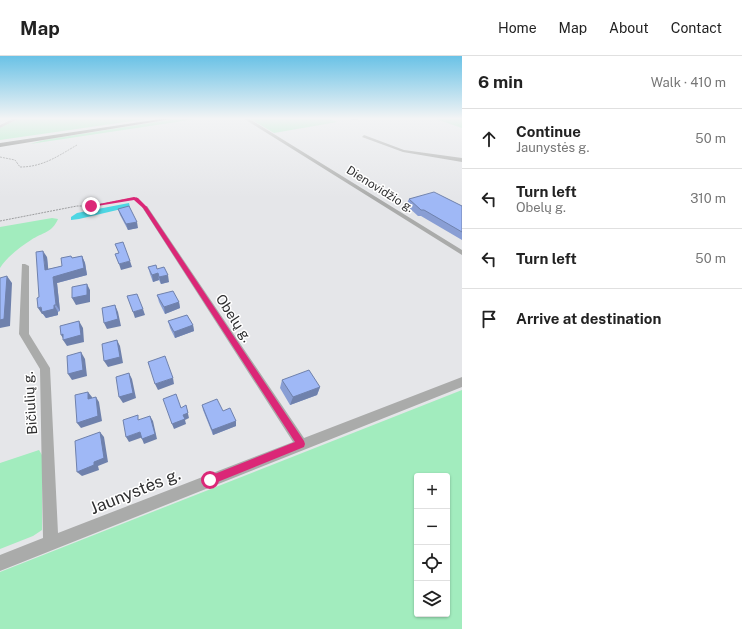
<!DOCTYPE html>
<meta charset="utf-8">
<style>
:root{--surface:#fff;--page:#f2f2f2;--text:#222;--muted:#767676;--line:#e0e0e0}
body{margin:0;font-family:"Public Sans",sans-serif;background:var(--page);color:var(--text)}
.controls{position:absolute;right:12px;bottom:12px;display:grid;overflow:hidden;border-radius:4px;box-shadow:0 1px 3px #0004}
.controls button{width:36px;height:36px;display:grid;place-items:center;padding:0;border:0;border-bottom:1px solid var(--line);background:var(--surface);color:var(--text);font:20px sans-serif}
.stop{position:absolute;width:12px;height:12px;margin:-9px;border:3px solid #db2777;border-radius:50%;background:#fff}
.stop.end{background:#db2777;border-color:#fff;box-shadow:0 1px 4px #0008}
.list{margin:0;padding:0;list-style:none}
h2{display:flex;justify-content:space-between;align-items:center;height:52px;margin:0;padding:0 16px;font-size:17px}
h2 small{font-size:13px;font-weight:400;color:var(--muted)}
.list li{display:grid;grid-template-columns:26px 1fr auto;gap:12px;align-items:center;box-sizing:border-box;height:60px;padding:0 16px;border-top:1px solid var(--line)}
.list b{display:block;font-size:15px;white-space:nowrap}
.list p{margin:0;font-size:13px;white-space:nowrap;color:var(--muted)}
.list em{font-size:13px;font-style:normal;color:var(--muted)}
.icon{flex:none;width:22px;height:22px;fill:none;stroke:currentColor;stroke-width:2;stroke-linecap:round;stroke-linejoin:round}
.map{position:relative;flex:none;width:462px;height:573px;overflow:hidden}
header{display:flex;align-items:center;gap:24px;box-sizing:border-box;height:56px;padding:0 20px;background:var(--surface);border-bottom:1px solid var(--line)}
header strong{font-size:19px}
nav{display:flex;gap:22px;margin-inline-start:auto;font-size:14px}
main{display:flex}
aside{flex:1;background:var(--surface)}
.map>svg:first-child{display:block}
</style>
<header>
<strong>Map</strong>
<nav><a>Home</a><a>Map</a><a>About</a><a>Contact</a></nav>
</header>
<main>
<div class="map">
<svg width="462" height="573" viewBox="0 0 462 573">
<rect width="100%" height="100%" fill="#e5e6e9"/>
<path fill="#a2ecbe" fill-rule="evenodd" d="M20,62H153L0,84V72Z
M181,62H203L30,88L44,84Z
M249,62H328L337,66L274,77Z
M433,62H462V72Z
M52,162L58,163C52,177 43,176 31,184C20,191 7,201 0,212V171Z
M462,334V573H0V516ZM417,420H447V558H417Z
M39,394L42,399V474L33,480L0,493V407Z"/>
<path fill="#4ed6e3" d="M129,147L130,151L79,163L71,164V161L77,157Z"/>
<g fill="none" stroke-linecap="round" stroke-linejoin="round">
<path stroke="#9c9d9f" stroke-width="1" stroke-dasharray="2 1" stroke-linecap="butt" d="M182,64L193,62
M0,101L15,104L20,111C43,111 58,100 77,89
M0,165L77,150H91L134,142H137L140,146"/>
<path fill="#aaabaa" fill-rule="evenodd" d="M15,62H20L0,72V69Z
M243,62H248L462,194V199Z
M364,79L404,94L462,102V106L403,96L362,81Z
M143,150H147L304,382L462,321V331L0,515V499L43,482L40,313L19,278L22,208H25L29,210V278L50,312L58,477L293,386L142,151Z"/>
<path fill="#787977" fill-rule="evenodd" d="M167,62H178L0,91V87Z"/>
</g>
<path fill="#899ed4" d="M348,62H366L353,64Z
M409,143L462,150V184L421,160H418L406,149Z
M118,153L138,172L128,174L120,159Z
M82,200L85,207L87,219L57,227L60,255L58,256V259L46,262L43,258H42L39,241L47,201L48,213L62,210L72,202Z
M148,211L157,213L169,226L161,228L159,224L153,226L150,218Z
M157,239L179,246L180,252L165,258L159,246Z
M168,265L193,269L194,275L175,282L170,272Z
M282,324L320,331L317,339L290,349L280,332Z
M202,349L223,355L236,365V370L213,379L203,354Z"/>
<path fill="#6f81ac" d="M354,62H366L353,64Z
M137,166L138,172L128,174L126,168Z
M43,195L47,201L49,220L45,214Z
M82,200L85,207L87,219L57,227L60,255L56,249L53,221Z
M130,205L132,211L121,214L119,208Z
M158,217L159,224L153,226L152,219Z
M168,219L169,226L161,228L159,221Z
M7,220L12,227L10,270L0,272V264Z
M87,228L90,234V246L76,249L72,242Z
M179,246L180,252L165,258L164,251Z
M54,249L58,256V259L46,262L43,258H42L38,252Z
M115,249L118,256L121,270L107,273L104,267Z
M143,253L145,259L135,262L133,256Z
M79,265L83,272L84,286L67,290L63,284H64L61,279Z
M193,269L194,275L175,282L174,276Z
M117,284L120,290L123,307L108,311L104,305Z
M81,296L85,303L87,320L72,324L68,318Z
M129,317L132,323L136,342L123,347L119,341Z
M173,322L174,328L158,334L155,328Z
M320,331L317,339L290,349L293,341Z
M88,336L92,341V348L88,343Z
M96,341L99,346L102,365L81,372L77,367Z
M186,349L189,362L185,364L186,368L174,373L172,368L183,359Z
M150,360L153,365L157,383L144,388L142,383Z
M236,365V370L213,379L212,374Z
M100,376L104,381L108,406L98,410L99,414L82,420L77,416L94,406Z
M140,376L143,381L129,386L126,381Z"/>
<path fill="#9fb8f6" stroke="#6f81ac" d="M434,136L462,150V176L424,154H421L409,143Z
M129,150L137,166L126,168L118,153Z
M123,186L130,205L119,208L115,198L119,197L115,188Z
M43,195L45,214L62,210L61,202L71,200L72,202L82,200L84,212L53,221L56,249H54V253L42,256L41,251L38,252L37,242L39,241L36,196Z
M156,209L157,213L164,211L168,219L159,221L158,217L152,219L148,211Z
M7,220L4,263L0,264V222Z
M87,228V239L72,242V231Z
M173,235L179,246L164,251L157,239Z
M137,238L143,253L133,256L127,240Z
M115,249L118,263L104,267L102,252Z
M187,259L193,269L174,276L168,265Z
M79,265L81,279L63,284V278L61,279L60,270Z
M117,284L120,301L104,305L102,288Z
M81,296L83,314L68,318L67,300Z
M165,300L173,322L155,328L148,306Z
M309,314L320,331L293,341L282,324Z
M129,317L133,337L119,341L116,321Z
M88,336V343L96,341L98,360L77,367L75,339Z
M176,338L181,352L186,349L188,357L183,359L185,363L172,368L163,343Z
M217,343L223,355L230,352L236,365L212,374L202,349Z
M138,359V364L150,360L155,378L142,383L140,376L126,381L123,364Z
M100,376L104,402L94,406V409L77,416L75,385Z"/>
<linearGradient id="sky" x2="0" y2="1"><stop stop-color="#6ac2e6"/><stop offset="0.44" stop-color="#f3f4f5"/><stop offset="1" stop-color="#f3f4f5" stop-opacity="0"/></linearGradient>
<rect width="462" height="142" fill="url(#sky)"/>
<path fill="#db2777" d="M134,141L138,142L147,151L304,385L305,388L304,391L210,429L207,427L206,424L207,421L295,386L143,152L134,144L91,151L89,150Z"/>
<g text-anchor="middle" stroke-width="3" stroke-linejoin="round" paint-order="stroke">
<g font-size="12" fill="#2f2f30" stroke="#fff">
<text transform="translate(380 133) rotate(32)" y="4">Dienovidžio g.</text>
</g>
<g font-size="14" fill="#2f2f30" stroke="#fff">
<text transform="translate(234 262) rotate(57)" y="5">Obelų g.</text>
<text transform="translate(30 347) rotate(-94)" y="5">Bičiulių g.</text>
</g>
<g font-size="17" fill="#2f2f30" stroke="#fff">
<text transform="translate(135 435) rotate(-22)" y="6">Jaunystės g.</text>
</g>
</g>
</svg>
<div class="controls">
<button>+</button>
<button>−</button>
<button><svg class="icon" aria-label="locate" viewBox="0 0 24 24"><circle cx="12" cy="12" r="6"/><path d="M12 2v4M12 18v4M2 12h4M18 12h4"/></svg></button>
<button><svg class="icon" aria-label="layers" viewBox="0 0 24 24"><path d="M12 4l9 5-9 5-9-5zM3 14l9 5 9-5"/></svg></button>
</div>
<div class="stop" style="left:210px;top:424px"></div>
<div class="stop end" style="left:91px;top:150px"></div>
</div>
<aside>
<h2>6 min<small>Walk · 410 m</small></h2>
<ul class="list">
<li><svg class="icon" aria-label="ahead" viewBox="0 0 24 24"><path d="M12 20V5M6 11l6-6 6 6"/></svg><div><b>Continue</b><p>Jaunystės g.</p></div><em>50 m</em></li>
<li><svg class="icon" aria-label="left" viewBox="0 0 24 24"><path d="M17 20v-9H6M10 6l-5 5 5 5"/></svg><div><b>Turn left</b><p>Obelų g.</p></div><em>310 m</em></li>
<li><svg class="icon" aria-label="left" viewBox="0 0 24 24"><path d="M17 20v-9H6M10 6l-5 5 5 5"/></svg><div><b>Turn left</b></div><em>50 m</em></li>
<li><svg class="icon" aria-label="arrive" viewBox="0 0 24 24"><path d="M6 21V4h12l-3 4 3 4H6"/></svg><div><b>Arrive at destination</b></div></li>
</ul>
</aside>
</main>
